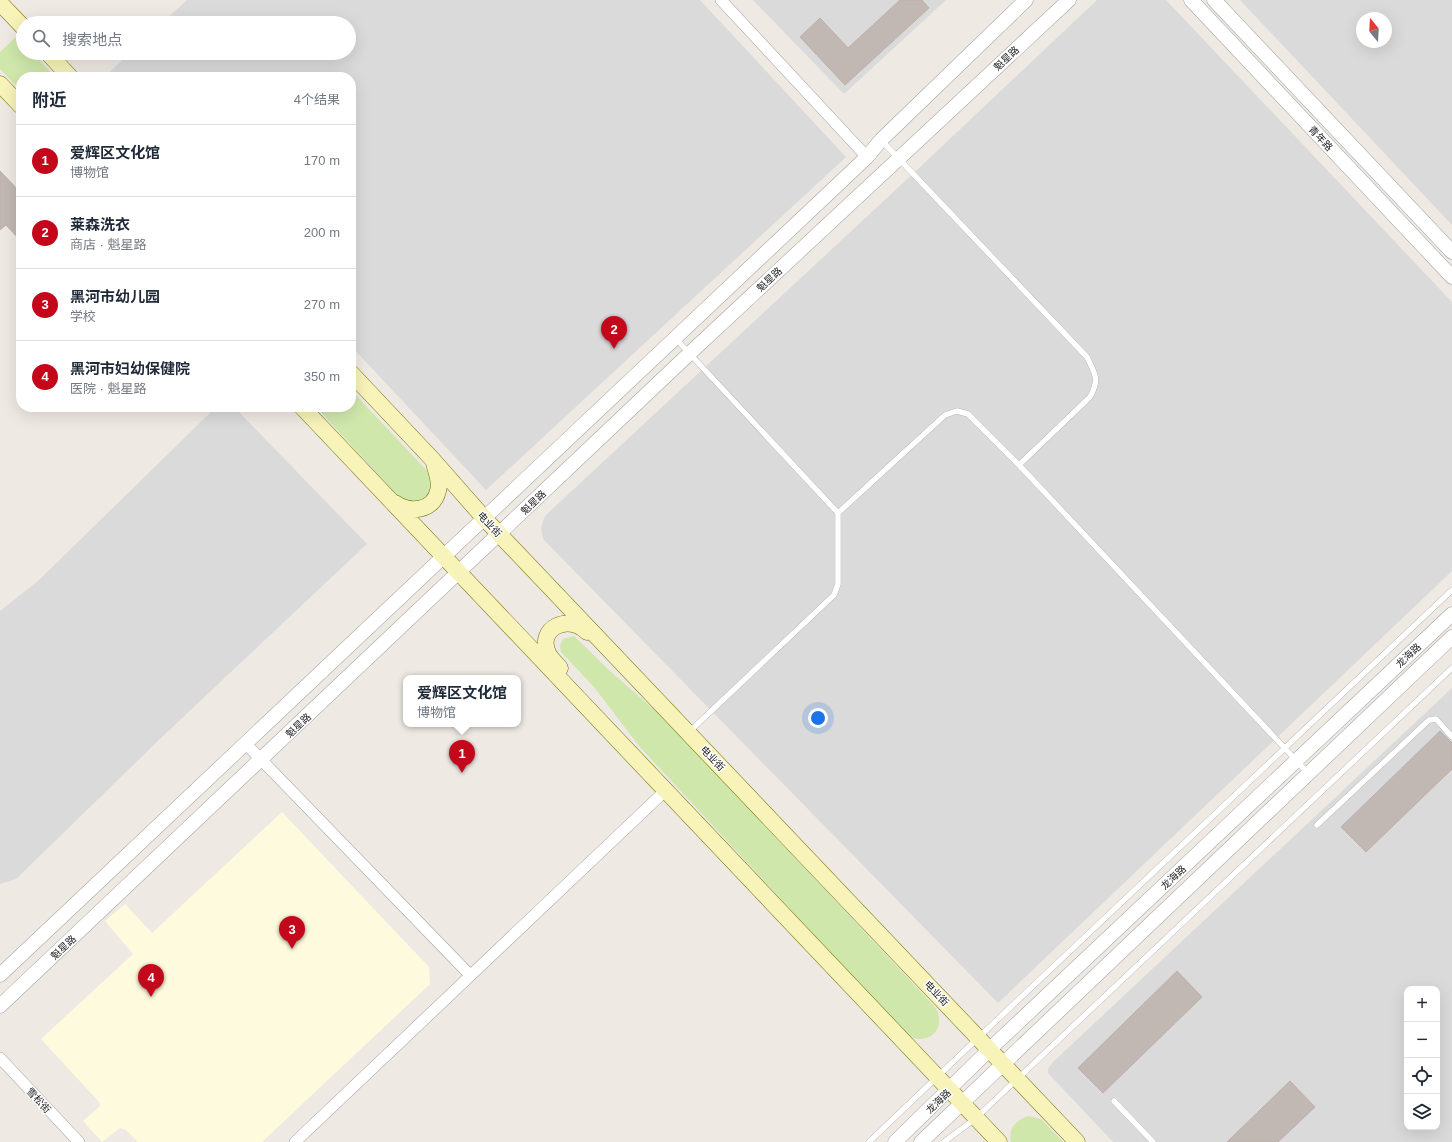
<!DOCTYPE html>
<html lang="zh">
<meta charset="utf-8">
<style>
:root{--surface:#fff;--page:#f6f6f7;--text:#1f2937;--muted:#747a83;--line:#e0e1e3;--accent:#c3081c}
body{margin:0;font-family:Arial,"Noto Sans SC",sans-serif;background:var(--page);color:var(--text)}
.controls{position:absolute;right:12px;bottom:12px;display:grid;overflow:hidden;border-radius:8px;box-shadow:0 4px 16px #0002}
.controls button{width:36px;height:36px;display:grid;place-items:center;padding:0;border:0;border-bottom:1px solid var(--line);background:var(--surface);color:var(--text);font:20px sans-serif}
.compass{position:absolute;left:1356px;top:12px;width:36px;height:36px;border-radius:50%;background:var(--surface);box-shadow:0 4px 16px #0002;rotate:342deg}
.you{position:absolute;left:818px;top:718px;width:14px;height:14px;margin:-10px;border:3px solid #fff;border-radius:50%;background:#1a73e8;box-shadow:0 0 0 6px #1a73e833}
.badge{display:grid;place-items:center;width:26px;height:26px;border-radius:50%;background:var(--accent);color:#fff;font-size:13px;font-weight:700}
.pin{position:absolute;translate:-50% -33px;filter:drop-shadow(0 1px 2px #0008)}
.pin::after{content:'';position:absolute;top:21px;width:14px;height:12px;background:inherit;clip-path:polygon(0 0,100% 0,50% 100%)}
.popup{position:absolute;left:403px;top:675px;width:118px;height:52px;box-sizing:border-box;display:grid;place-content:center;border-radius:8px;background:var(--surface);filter:drop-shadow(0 1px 3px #0005);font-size:13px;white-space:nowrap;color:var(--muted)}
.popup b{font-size:15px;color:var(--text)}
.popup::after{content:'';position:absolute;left:50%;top:100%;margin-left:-8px;border:8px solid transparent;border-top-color:var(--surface)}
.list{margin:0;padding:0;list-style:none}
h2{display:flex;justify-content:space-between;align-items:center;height:52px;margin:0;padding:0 16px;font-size:17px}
h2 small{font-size:13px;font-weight:400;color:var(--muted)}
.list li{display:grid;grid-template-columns:26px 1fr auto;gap:12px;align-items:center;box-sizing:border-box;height:72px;padding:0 16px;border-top:1px solid var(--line)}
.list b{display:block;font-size:15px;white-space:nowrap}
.list p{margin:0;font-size:13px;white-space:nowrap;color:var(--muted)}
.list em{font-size:13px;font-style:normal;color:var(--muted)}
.icon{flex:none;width:22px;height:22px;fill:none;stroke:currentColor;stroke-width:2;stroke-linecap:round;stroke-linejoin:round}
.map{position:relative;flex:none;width:1452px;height:1142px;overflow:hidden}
.search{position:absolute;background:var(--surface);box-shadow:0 4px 16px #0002;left:16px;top:16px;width:340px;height:44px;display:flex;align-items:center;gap:10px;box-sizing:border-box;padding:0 14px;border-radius:22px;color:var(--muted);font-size:15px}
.panel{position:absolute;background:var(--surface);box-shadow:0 4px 16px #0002;left:16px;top:72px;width:340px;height:340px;border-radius:16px}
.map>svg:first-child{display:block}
</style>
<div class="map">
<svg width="1452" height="1142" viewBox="0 0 1452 1142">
<rect width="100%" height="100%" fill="#eee9e3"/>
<path fill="#dbdada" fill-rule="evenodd" d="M187,0H700L846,157L486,490L351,346V77H104L130,53H349V23H162Z
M753,0H946L844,94Z
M1097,0H1166L1452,302V571L998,1003L543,539L541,528L544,518L547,514L918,169Z
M1240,0H1452V225ZM1362,18H1386V42H1362Z
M216,407H234L367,544L163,736L16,879L0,884V611L38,581Z
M1452,688V1142H1113L1048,1073V1069L1052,1063ZM1407,989H1437V1127H1407Z"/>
<path fill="#fefadd" d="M282,812L429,967L430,984L262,1142H138L126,1130L120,1128L102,1142L83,1121L100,1106L99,1102L41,1039L133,954L105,921L125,904L152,933Z"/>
<path fill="#cfe7ab" d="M17,36L23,43V53H33L55,77H21V91L0,69V52Z
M351,390L429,473L432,478L431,494C419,504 412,504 399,497L316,407H351Z
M574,636L610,671L668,722L934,1006C950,1028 926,1050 905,1033L639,746L594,687L561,652L560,645L563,639Z
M1028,1116L1041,1119L1063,1142H1011C1008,1129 1016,1120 1028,1116Z"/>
<path fill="#c2b8b3" stroke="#bfaea6" d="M900,0H922L929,8L845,85L800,37L820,18L848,48Z
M0,171L21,193V241L6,225L0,230Z
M1440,731L1452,743V769L1366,852L1341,827Z
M1177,971L1202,997L1103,1093L1078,1068Z
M1290,1081L1315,1107L1278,1142H1227Z"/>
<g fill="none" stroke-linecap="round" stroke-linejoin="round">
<g stroke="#a1a1a1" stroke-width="6">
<path id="service" d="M882,141L1087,357C1095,374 1100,379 1090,397L1019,465
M676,339L838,513L945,415L957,411L968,414L1019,465L1308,773
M689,732L834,595L838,584V513
M1317,825L1429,720L1436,719L1452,737
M1114,1101L1153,1142
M869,1142L979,1037L1452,590
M944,1142L976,1118L1452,668"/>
</g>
<g stroke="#a1a1a1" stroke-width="12">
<path id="minor" d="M721,0L867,157
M246,744L470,975
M0,1058L79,1142
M295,1142L665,791"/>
</g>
<g stroke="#a1a1a1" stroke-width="15">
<path id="tertiary" d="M1191,0L1452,277
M1214,0L1452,252
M0,975L867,157L881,140L1026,0
M0,1006L690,353L1069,0
M895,1142L990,1049L1452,614
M921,1142L1452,637"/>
</g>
<g stroke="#706f09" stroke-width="17">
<path id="secondary" d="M0,3L23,27
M48,53L70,77
M0,84L21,106
M351,373L433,460L484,518L1077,1142
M302,407L999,1142
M395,503C409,513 433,512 438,491C441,482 436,472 434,463
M560,668C556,663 551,659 548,653C537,628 569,613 587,632"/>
</g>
<use href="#service" stroke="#fff" stroke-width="5.5"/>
<use href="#minor" stroke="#fff" stroke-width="11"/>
<use href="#tertiary" stroke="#fff" stroke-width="14"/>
<use href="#secondary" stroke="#f7f3b9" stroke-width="16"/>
</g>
<g text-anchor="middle" stroke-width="3" stroke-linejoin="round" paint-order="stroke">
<g font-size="10" fill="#1d1d1d" stroke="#fff">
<text transform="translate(1006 58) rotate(-43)" y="4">魁星路</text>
<text transform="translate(1321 138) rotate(47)" y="4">青年路</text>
<text transform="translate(769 279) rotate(-43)" y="4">魁星路</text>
<text transform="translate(533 502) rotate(-44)" y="4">魁星路</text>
<text transform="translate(490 524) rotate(47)" y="4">电业街</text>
<text transform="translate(1408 655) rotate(-43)" y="4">龙海路</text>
<text transform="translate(298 725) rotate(-43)" y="4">魁星路</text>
<text transform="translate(713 758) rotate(46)" y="4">电业街</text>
<text transform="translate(1173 877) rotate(-43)" y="4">龙海路</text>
<text transform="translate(63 947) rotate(-43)" y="4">魁星路</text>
<text transform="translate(937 993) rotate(46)" y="4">电业街</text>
<text transform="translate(39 1100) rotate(47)" y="4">雪松街</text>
<text transform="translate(938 1101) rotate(-44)" y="4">龙海路</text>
</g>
</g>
</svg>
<div class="controls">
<button>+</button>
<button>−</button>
<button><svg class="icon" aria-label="locate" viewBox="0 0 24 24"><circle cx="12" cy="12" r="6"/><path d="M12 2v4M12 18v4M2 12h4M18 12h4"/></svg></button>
<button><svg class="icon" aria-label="layers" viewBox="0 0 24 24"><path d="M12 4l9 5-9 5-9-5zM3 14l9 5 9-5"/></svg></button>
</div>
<svg class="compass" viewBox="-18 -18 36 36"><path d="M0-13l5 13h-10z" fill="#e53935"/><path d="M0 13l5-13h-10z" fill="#747a83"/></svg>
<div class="you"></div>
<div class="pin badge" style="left:462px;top:773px">1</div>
<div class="popup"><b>爱辉区文化馆</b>博物馆</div>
<div class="pin badge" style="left:614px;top:349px">2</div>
<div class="pin badge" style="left:292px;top:949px">3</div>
<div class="pin badge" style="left:151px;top:997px">4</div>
<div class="search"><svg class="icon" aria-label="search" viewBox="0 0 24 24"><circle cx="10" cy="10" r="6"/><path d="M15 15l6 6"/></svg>搜索地点</div>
<section class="panel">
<h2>附近<small>4个结果</small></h2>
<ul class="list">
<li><span class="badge">1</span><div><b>爱辉区文化馆</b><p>博物馆</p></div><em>170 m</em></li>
<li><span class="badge">2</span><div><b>莱森洗衣</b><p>商店 · 魁星路</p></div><em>200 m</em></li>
<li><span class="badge">3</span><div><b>黑河市幼儿园</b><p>学校</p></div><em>270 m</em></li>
<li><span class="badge">4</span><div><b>黑河市妇幼保健院</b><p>医院 · 魁星路</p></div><em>350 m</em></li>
</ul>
</section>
</div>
